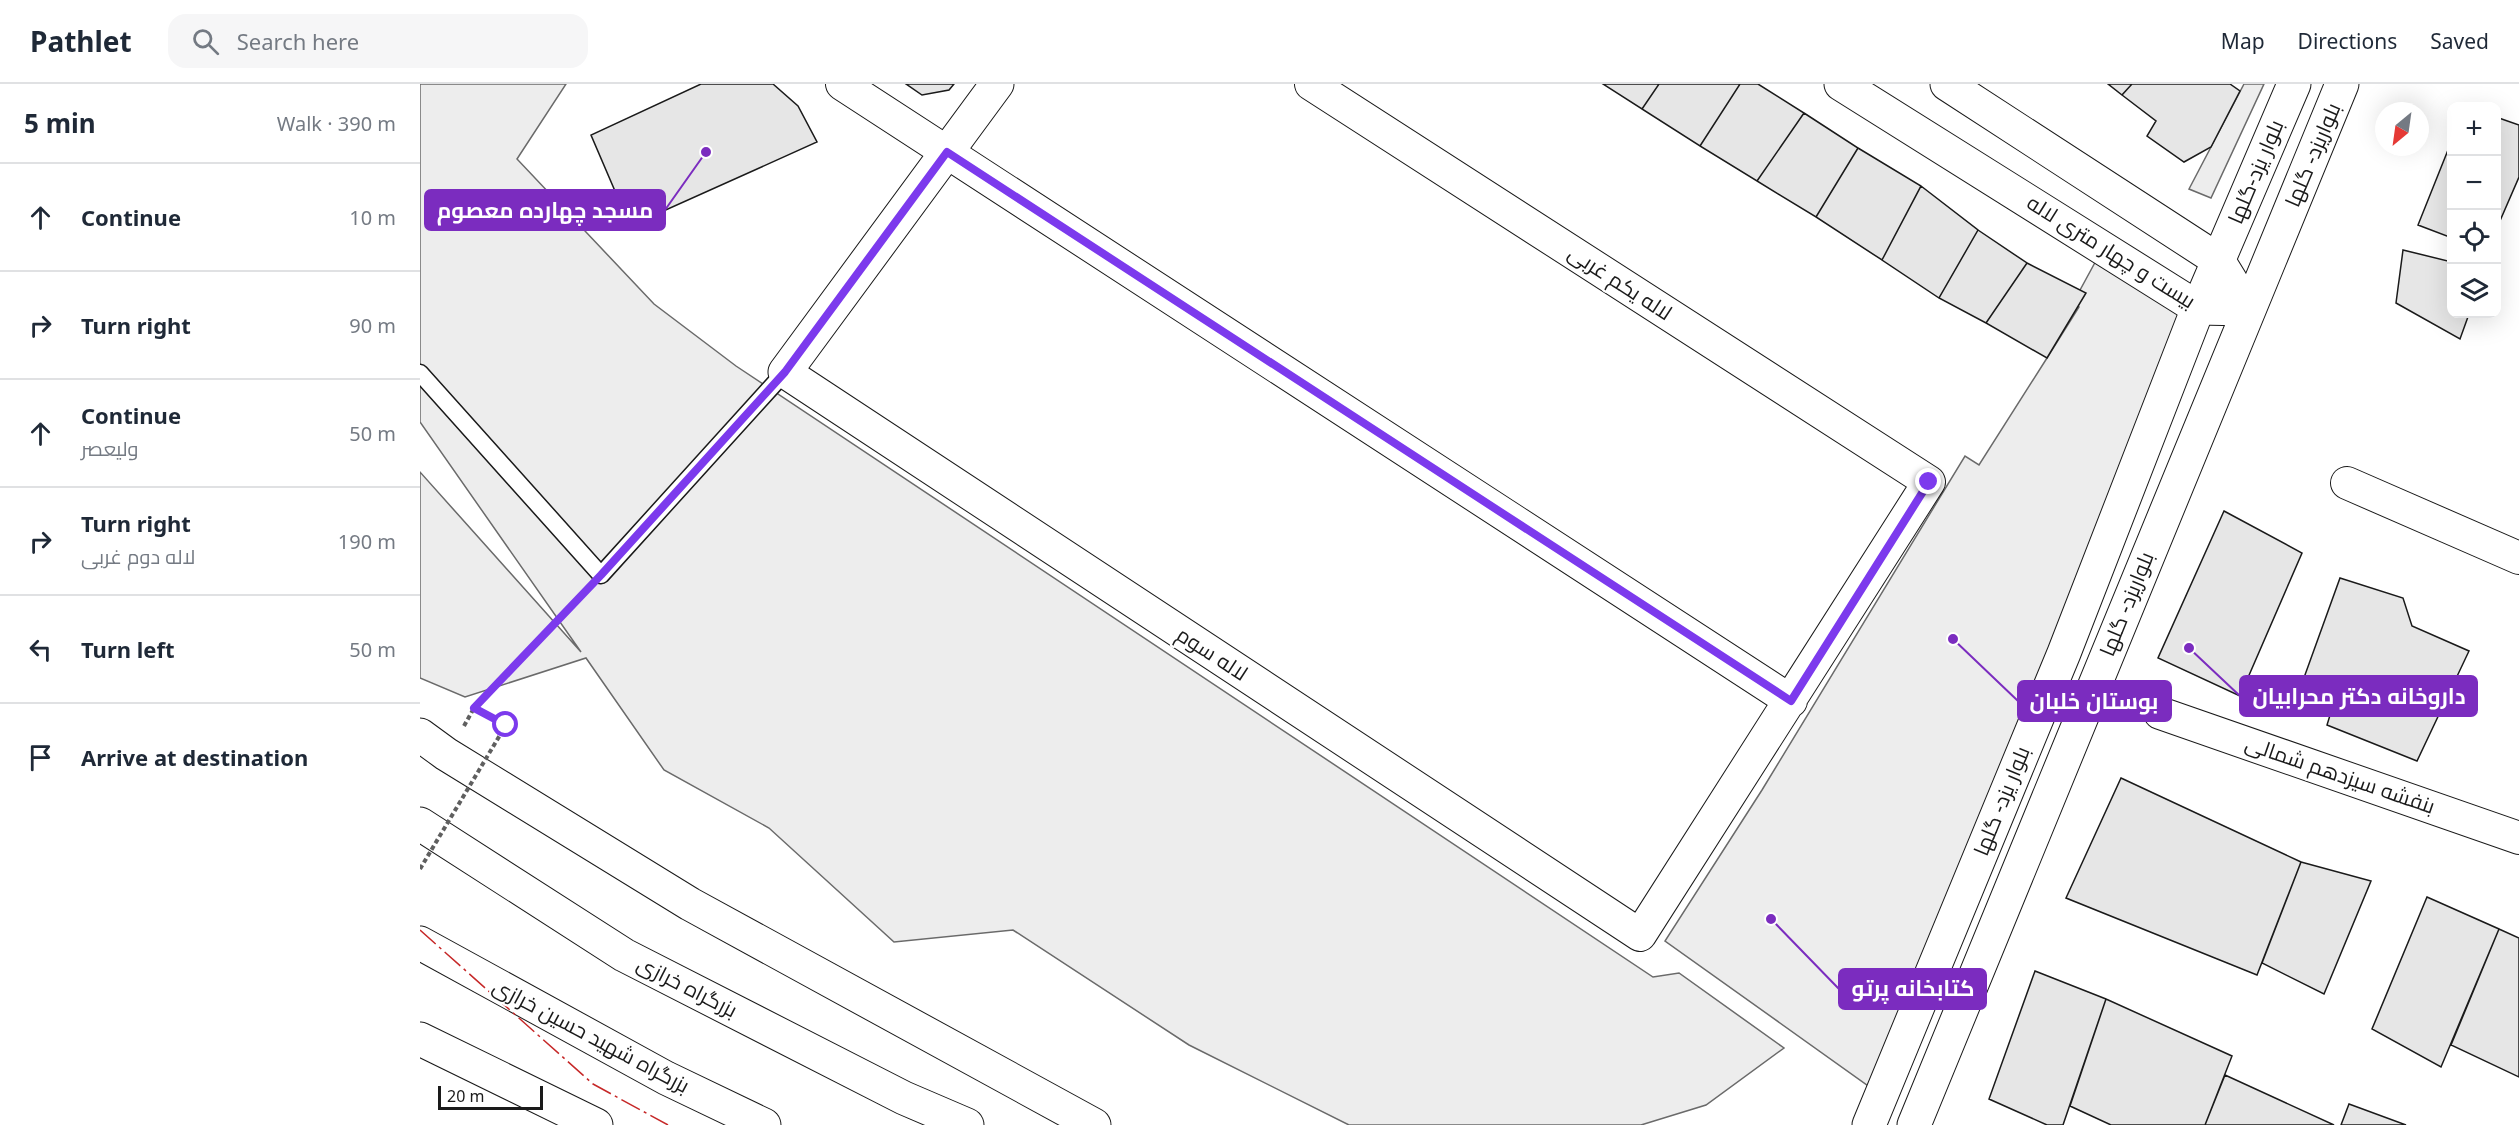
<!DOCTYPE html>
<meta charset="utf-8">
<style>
:root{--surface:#fff;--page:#f6f6f7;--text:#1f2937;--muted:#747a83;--line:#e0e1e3}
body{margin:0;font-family:"Noto Sans",Cairo,sans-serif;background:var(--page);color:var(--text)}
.controls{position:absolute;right:18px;top:18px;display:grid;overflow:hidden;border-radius:12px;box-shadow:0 6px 24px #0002}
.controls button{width:54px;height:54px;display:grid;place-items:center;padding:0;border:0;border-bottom:2px solid var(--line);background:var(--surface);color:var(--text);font:30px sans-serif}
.compass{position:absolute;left:1955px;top:18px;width:54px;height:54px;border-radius:50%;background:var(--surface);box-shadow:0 6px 24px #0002;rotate:209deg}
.scale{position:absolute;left:18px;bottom:15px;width:105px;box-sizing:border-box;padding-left:6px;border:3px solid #1a1a1a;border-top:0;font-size:16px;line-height:21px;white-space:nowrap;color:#1a1a1a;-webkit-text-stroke:4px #fff;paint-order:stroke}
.stop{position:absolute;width:18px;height:18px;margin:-14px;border:4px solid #7c3aed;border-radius:50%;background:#fff}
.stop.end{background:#7c3aed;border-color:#fff;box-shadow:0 2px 6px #0008}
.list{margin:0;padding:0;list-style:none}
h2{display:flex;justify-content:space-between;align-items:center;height:78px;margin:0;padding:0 24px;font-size:26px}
h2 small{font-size:20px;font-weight:400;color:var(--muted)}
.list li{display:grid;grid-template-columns:39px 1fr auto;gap:18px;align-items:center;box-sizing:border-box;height:108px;padding:0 24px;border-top:2px solid var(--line)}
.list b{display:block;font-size:22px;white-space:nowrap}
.list p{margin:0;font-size:20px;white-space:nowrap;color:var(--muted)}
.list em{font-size:20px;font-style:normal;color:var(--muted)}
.icon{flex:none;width:33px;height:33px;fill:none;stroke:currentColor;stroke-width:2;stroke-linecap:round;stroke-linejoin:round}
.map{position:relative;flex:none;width:2099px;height:1041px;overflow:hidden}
header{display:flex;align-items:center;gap:36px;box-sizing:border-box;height:84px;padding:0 30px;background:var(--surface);border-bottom:2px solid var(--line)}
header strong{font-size:28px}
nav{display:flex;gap:33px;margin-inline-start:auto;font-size:21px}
.search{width:420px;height:54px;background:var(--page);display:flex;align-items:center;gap:15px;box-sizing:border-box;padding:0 21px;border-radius:18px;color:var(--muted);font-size:22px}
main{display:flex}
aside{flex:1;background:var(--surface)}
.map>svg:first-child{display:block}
</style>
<header>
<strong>Pathlet</strong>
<div class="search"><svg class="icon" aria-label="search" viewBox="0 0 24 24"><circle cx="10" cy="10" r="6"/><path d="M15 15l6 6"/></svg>Search here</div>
<nav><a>Map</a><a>Directions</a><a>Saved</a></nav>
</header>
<main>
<aside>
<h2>5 min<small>Walk · 390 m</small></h2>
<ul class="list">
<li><svg class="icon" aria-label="ahead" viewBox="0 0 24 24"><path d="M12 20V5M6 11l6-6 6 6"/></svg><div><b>Continue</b></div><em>10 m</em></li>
<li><svg class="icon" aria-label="right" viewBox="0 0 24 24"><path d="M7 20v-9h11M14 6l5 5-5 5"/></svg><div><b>Turn right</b></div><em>90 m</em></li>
<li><svg class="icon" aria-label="ahead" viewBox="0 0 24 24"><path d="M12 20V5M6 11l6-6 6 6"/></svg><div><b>Continue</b><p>ولیعصر</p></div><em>50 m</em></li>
<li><svg class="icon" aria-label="right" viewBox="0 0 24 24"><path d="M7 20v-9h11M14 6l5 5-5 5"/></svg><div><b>Turn right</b><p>لاله دوم غربی</p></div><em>190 m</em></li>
<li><svg class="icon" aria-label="left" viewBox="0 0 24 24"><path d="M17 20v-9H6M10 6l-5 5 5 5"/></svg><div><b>Turn left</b></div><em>50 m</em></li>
<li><svg class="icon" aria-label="arrive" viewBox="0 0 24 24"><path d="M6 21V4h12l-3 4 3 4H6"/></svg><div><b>Arrive at destination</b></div></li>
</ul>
</aside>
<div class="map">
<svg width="2099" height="1041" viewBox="0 0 2099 1041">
<rect width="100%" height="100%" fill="#fff"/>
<path fill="#ededed" stroke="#6a6a6a" stroke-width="1.5" d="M0,0H146L97,75L234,220L316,282L1233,893L1259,889L1364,964L1286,1021L1221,1041H929L769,961L593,846L474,858L349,744L244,686L166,574L45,613L0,594V388L161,568L0,338Z
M1824,0H1844L1791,114L1769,105Z
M1678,173L1760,232L1454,1006L1245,857L1342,706L1545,372L1559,381L1627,274L1659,223L1653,219Z"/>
<path fill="#e6e6e6" stroke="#1a1a1a" stroke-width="1.5" d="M281,0H353L378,22L397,58L210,142L171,51Z
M486,0H534L529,6L502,11Z
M1183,0H1239L1222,25Z
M1239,0H1320L1280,62L1222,25Z
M1320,0H1338L1384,29L1337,97L1280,62Z
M1688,0H1712L1702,11Z
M1712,0H1810L1820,7L1791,63L1764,78L1727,52L1736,37L1702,11Z
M1384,29L1438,64L1396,133L1337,97Z
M2076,33L2099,41V93L2076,146Z
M2032,56V154L1998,141Z
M1438,64L1501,102L1462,176L1396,133Z
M1501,102L1558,146L1519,214L1462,176Z
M1558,146L1607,179L1566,239L1519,214Z
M1983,166L2032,178V230H2049L2040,255L1976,219Z
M1607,179L1666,209L1627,274L1566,239Z
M1804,427L1882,469L1820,612L1738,574Z
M1920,494L1983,514L1992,542L2049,567L1997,677L1907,641L1911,628L1877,613Z
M1701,694L1881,778L1837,891L1646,814Z
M1881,778L1951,797L1904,910L1842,879Z
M2007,813L2079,845L2021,983L1952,945Z
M2079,845L2099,854V993L2031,961Z
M1615,887L1686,915L1643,1041H1627L1569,1015Z
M1686,915L1812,972L1785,1041H1691L1650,1022Z
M1805,991L1914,1041H1785Z
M1929,1020L1986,1041H1921Z"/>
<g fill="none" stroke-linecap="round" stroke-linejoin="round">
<g stroke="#1a1a1a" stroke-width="19">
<path id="service" d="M0,289L181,491L365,288"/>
</g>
<g stroke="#1a1a1a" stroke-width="34">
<path id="minor" d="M422,0L1371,617
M365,288L1220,851L1509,398L891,0
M1927,399L2099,474
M1740,629L2099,754"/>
</g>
<g stroke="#1a1a1a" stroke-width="35">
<path id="tertiary" d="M1421,0L1778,224L1828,225
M1527,0L1798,176L1828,225
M365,288L577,0"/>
</g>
<g stroke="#1a1a1a" stroke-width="35">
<path id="secondary" d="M1449,1041L1644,569L1778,224L1874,0
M1494,1041L1922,0"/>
</g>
<g stroke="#1a1a1a" stroke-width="35">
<path id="trunk" d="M0,651L26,670L270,820L674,1041
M0,740L204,871L484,1014L547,1041
M0,859L246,994L344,1041
M0,955L176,1041"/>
</g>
<path stroke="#5f5f5f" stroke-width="4" stroke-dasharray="4.5 3" stroke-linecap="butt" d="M54,624L86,641
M44,642L54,624L163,509"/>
<use href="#service" stroke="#fff" stroke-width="16"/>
<use href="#minor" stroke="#fff" stroke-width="32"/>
<use href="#tertiary" stroke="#fff" stroke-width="33"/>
<use href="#secondary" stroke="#fff" stroke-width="33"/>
<use href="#trunk" stroke="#fff" stroke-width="33"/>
<path stroke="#5f5f5f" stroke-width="4" stroke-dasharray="4.5 3" stroke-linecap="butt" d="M0,785L86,641"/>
<path stroke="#c62828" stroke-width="1.5" stroke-dasharray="21 4.5 3 4.5" stroke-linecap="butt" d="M0,846L173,1000L248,1041"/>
</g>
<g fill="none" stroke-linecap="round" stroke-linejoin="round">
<path stroke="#7c3aed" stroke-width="8" d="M86,641L54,624L181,491L365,288L527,68L1371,617L1509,398"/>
</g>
<g text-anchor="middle" stroke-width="4.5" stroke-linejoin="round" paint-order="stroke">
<g font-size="21" fill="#1a1a1a" stroke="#fff">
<text transform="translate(1893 71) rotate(-67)" y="7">بلواریزد- گلها</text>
<text transform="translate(1836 88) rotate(-67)" y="7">بلوار یزد-گلها</text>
<text transform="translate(1691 168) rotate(32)" y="7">بیست و چهار متری لاله</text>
<text transform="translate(1200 199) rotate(33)" y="7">لاله یکم غربی</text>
<text transform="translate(1707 520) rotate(-68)" y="7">بلواریزد- گلها</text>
<text transform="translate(792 570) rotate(33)" y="7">لاله سوم</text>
<text transform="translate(1920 691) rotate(19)" y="7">بنفشه سیزدهم شمالی</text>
<text transform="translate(1582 717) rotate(-68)" y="7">بلوار یزد- گلها</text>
<text transform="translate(267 903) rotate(27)" y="7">بزرگراه خرازی</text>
<text transform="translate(171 952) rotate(28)" y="7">بزرگراه شهید حسین خرازی</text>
</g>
</g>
<path fill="none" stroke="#7b2cbf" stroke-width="2" d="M286 68L245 126M1769 564L1820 612M1533 555L1598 617M1351 835L1419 905"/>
<g fill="#7b2cbf" stroke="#fff" stroke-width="2">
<circle cx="286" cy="68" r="6"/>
<circle cx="1769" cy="564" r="6"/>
<circle cx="1533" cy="555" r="6"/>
<circle cx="1351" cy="835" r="6"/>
</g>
<g fill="#7b2cbf" stroke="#7b2cbf" stroke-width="2">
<rect x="5" y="106" width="240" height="40" rx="6"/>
<rect x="1820" y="592" width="237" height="40" rx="6"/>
<rect x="1598" y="597" width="153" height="40" rx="6"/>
<rect x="1419" y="885" width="147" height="40" rx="6"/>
</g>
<g font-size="22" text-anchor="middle" font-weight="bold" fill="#fff">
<text x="125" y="134">مسجد چهارده معصوم</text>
<text x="1939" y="620">داروخانه دکتر محرابیان</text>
<text x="1674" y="625">بوستان خلبان</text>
<text x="1493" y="912">كتابخانه پرتو</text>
</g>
</svg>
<div class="controls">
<button>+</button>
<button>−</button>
<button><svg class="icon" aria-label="locate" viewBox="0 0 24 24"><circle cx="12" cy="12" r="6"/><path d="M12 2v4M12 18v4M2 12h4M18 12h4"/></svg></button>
<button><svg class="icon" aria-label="layers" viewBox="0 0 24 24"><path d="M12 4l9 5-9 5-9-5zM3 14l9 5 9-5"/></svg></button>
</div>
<svg class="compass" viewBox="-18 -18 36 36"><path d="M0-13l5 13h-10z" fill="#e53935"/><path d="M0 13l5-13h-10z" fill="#747a83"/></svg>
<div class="scale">20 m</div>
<div class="stop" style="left:86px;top:641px"></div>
<div class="stop end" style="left:1509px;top:398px"></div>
</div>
</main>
